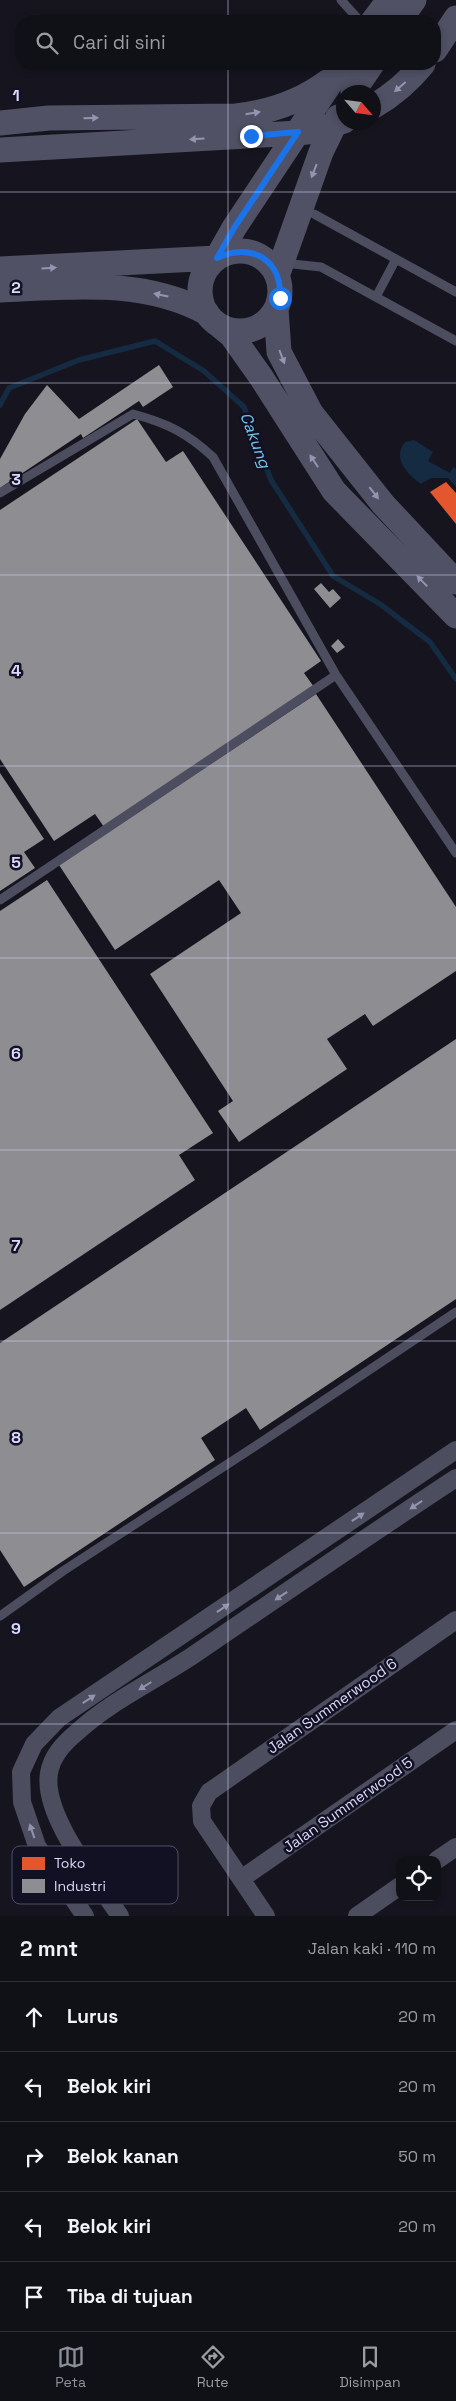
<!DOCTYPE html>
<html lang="id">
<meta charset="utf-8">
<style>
:root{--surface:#101017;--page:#191920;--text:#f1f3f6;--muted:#9c9da1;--line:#303036;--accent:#8c9099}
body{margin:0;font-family:"Space Grotesk",sans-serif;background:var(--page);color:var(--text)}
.controls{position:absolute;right:15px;bottom:15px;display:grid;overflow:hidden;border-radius:10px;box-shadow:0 2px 8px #0003}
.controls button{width:45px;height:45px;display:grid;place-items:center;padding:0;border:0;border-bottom:1px solid var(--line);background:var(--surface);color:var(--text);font:25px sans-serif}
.compass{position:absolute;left:336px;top:85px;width:45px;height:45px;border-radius:50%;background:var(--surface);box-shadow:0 2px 8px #0003;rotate:118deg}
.stop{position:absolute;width:15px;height:15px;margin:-11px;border:4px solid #1a73e8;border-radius:50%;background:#fff}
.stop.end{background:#1a73e8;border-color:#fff;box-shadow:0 1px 5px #0008}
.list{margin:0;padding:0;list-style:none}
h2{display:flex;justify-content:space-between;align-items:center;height:65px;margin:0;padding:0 20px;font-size:21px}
h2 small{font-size:16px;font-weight:400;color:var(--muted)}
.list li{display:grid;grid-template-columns:32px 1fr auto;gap:15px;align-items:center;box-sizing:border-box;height:70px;padding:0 20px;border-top:1px solid var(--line)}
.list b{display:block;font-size:19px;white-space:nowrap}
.list em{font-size:16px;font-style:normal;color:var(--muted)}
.icon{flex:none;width:28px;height:28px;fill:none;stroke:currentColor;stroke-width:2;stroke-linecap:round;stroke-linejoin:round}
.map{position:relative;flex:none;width:456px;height:1916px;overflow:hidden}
.search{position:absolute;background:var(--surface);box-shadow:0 2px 8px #0003;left:15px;right:15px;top:15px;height:55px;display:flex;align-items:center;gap:12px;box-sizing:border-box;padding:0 18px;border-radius:20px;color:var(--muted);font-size:19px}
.sheet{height:415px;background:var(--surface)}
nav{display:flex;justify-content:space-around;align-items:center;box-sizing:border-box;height:70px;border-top:1px solid var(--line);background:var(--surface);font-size:14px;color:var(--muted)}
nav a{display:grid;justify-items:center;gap:2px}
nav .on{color:var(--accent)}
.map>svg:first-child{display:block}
</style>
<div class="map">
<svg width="456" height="1916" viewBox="0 0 456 1916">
<rect width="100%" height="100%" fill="#16151f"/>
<path fill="#142b42" d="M414,440L433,452L428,461L450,473L453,467L456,469V487L448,478H431L421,484C407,474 392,458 405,442Z"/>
<path fill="#e4572e" d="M446,482L456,493V524L430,492Z"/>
<path fill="#8d8d92" d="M159,365L173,387L143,407L139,401L83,438L81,434L0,488V459L25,414L47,385L79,419Z
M137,419L166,462L183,451L321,661L304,673L314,687L104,827L95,814L54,841L0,759V510Z
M321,583L329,592L333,589L341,598L330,608L314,589Z
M338,639L345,647L337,653L331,646Z
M316,694L456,907V971L373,1026L365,1014L327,1039L347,1069L239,1142L218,1111L233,1101L150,974L241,913L219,880L115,950L59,865Z
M0,773L44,839L24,852L35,868L0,891Z
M47,880L213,1133L179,1155L195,1180L0,1310V911Z
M456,1039V1299L260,1430L246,1408L201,1438L215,1460L24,1587L0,1550V1343Z"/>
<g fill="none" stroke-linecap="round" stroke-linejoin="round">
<path stroke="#142b42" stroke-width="5.5" d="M0,405L9,388L79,360L155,341L204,371L244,407L271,480L333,576L380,604L430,642L456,679"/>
<path stroke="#4c4d5f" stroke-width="9" d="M341,0L360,21
M314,214L456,292
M283,263L321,267L456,341
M376,297L396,259
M0,493L133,414C167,423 187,433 213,457L336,675L456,853
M0,900L336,675
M0,1616L63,1571L263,1441L456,1312"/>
<path stroke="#4c4d5f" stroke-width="18" d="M437,1860L456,1847
M241,1879L456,1730
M85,1916L37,1846L22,1802L21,1772L34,1744L59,1718L456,1450
M120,1916C97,1881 42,1816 49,1773C52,1756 63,1744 76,1733C109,1702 154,1681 192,1656C280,1596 368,1536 456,1478
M266,1916L202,1821L201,1806L209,1792L456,1620
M357,1916L400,1886"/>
<path stroke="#505165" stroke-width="25" d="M373,21L389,0
M399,21L414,0
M435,50L456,18
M353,92L372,64
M374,106C393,95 409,81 423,64
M0,123L49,118L236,116C270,112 300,102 327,82
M0,150L298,133L315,131L344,121
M200 291a40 40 0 1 1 80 0a40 40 0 1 1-80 0Z
M0,269L217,258L234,228L343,64
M277,276L321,152L338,117
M0,290C69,287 143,278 207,313
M276,309L279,352L311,413L383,504L456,582
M220,326L232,336L261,377L334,491L456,616"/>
</g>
<defs><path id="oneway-solid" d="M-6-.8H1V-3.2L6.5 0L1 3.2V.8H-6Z" transform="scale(1.25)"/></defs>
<g fill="#9495b0">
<use href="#oneway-solid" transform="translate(400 87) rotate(139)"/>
<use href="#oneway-solid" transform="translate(253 113) rotate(-9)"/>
<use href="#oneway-solid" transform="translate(91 118) rotate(-1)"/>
<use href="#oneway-solid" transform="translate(197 139) rotate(177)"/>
<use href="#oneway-solid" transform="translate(314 171) rotate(111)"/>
<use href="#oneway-solid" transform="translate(49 268) rotate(-3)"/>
<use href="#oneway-solid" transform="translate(161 295) rotate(-168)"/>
<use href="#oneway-solid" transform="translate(282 357) rotate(69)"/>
<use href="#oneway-solid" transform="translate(314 461) rotate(-124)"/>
<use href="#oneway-solid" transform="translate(374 493) rotate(52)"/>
<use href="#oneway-solid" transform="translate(422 581) rotate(-134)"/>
</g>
<g fill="#9293ac">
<use href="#oneway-solid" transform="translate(416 1505) rotate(146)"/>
<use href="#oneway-solid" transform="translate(358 1517) rotate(-34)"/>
<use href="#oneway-solid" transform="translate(281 1596) rotate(146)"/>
<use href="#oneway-solid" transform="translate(223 1608) rotate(-34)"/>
<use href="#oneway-solid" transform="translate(145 1686) rotate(148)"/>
<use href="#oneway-solid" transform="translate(89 1699) rotate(-33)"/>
<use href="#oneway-solid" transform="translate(32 1831) rotate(-109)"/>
</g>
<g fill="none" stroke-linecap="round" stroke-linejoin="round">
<path stroke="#1a73e8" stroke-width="6" d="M251,136L298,132L234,228L217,258C251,242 282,259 280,298"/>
</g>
<path fill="none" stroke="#d9d9fa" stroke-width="1" stroke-opacity="0.55" d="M228,0V21M228,64V1916M0,192H456M0,383H456M0,575H456M0,766H456M0,958H456M0,1150H456M0,1341H456M0,1533H456M0,1724H456"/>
<g text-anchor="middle" stroke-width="5" stroke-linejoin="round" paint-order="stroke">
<g font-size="15" fill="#d9d9fa" stroke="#121123">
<text transform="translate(332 1706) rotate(-35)" y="5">Jalan Summerwood 6</text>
<text transform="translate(348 1805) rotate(-35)" y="5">Jalan Summerwood 5</text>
</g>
<g font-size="16" font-style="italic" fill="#73c6ee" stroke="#121123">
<text transform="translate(256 440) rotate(69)" y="6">Cakung</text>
</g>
</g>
<rect x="12" y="1846" width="166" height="58" rx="8" fill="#121123" stroke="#4e4d64" stroke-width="1"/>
<rect x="22" y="1857" width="23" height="13" fill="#e4572e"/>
<rect x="22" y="1879" width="23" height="14" fill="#8d8d92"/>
<g font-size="14" fill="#d9d9fa">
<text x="54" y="1868">Toko</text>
<text x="54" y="1891">Industri</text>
</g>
<g font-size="16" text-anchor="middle" font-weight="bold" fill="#d9d9fa" stroke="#121123" stroke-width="5" stroke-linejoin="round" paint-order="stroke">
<text x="16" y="101">1</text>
<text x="16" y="293">2</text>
<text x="16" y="485">3</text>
<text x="16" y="676">4</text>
<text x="16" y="868">5</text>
<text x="16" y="1059">6</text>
<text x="16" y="1251">7</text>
<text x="16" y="1443">8</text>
<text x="16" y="1634">9</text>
</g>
</svg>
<div class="controls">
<button><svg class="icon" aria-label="locate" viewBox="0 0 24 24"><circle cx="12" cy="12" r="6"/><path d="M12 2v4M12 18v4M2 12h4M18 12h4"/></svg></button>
</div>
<svg class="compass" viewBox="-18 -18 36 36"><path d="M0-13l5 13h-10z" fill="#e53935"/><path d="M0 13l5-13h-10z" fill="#9c9da1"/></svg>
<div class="stop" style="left:280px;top:298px"></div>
<div class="stop end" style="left:251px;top:136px"></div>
<div class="search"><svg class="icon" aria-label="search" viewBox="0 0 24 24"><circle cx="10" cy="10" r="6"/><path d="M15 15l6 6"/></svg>Cari di sini</div>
</div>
<section class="sheet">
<h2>2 mnt<small>Jalan kaki · 110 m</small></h2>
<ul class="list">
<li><svg class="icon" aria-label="ahead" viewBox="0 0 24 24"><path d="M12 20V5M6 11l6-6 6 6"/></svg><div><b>Lurus</b></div><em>20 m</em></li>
<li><svg class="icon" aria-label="left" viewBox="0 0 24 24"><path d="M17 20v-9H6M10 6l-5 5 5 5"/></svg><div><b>Belok kiri</b></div><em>20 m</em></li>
<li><svg class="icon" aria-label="right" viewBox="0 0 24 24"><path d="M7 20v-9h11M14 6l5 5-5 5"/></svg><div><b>Belok kanan</b></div><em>50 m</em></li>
<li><svg class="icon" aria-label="left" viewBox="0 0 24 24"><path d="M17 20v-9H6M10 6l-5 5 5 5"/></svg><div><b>Belok kiri</b></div><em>20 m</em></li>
<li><svg class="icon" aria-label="arrive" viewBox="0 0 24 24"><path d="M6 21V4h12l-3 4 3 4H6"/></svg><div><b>Tiba di tujuan</b></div></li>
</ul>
</section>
<nav>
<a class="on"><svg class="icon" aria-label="map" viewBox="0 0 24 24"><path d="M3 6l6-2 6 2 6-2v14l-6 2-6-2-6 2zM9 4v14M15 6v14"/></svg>Peta</a>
<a><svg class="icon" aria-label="directions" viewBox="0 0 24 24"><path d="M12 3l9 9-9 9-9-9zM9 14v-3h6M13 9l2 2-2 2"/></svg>Rute</a>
<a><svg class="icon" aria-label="saved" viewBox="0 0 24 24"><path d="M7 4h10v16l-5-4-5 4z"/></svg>Disimpan</a>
</nav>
